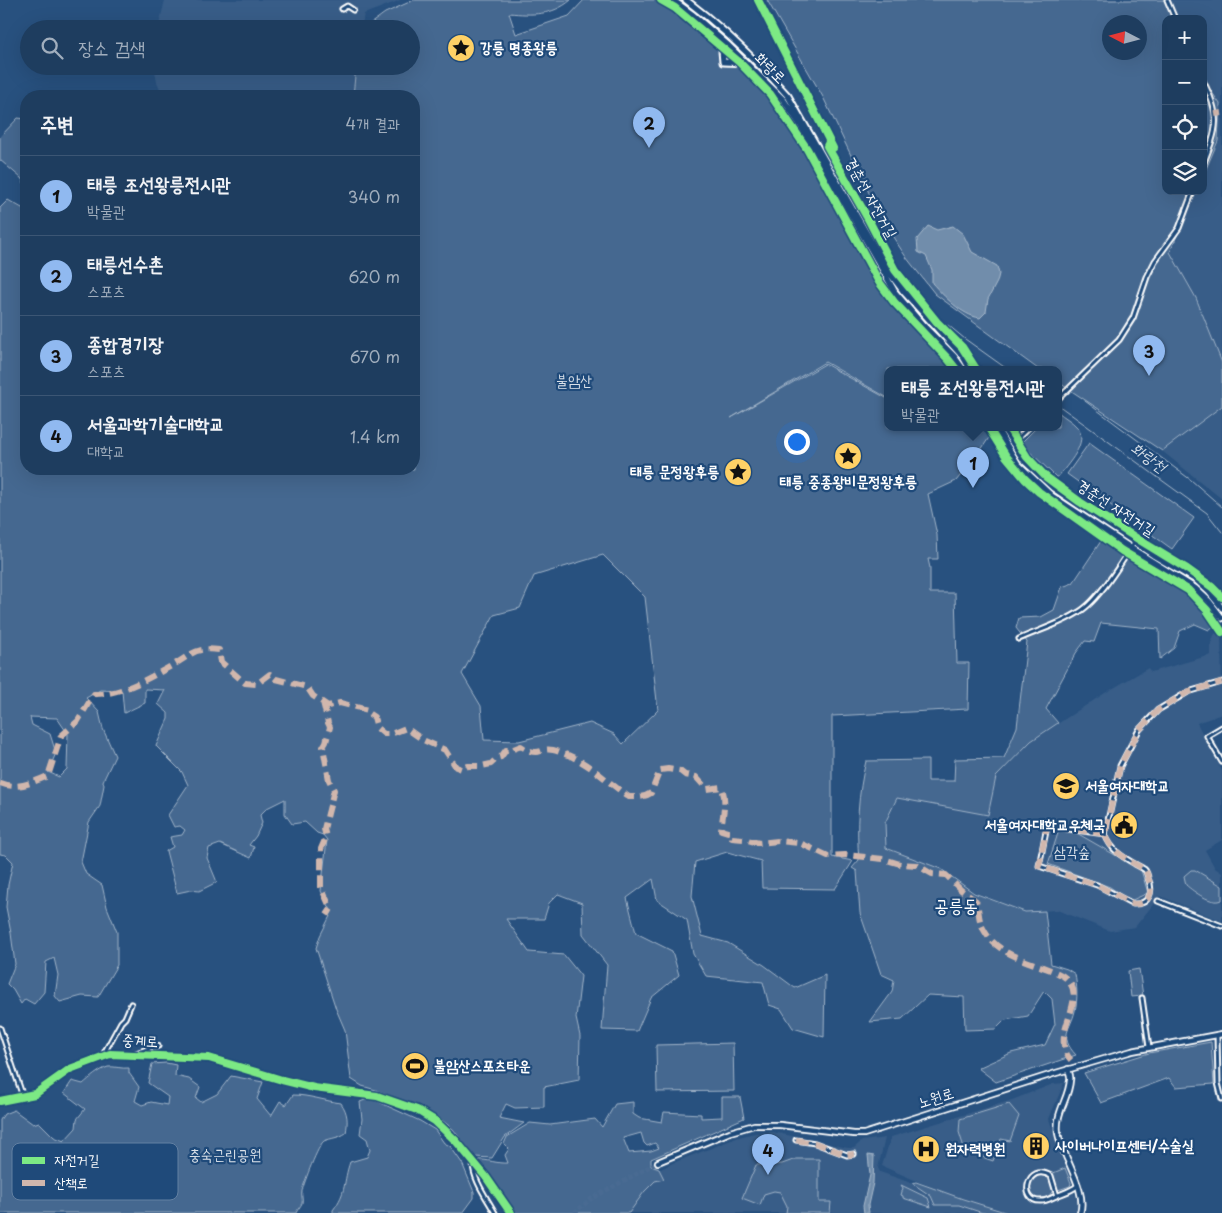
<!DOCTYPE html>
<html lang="ko">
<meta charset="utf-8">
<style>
:root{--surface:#1e3d5f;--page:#264465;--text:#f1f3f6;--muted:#a1aebd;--line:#3c5674;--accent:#90b9f0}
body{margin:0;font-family:"Playpen Sans","Poor Story",sans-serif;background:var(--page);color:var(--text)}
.controls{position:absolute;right:15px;top:15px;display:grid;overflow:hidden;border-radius:10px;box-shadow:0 5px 20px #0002}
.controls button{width:45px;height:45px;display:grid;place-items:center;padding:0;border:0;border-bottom:1px solid var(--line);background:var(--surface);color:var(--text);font:25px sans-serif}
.compass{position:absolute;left:1102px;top:15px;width:45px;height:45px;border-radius:50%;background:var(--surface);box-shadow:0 5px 20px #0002;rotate:276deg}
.you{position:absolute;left:796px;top:441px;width:18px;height:18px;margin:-12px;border:4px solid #fff;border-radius:50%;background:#1a73e8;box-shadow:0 0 0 8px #1a73e833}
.badge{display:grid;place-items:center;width:32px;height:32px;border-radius:50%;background:var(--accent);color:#111;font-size:16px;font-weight:700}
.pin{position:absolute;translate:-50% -41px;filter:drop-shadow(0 1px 2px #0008)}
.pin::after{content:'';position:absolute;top:26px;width:18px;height:15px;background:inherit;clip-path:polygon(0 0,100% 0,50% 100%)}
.popup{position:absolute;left:884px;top:366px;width:178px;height:65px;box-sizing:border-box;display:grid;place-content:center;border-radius:10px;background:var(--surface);filter:drop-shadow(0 1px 4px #0005);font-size:16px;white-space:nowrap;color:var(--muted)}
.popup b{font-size:19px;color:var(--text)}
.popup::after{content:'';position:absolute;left:50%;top:100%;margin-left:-10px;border:10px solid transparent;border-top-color:var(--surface)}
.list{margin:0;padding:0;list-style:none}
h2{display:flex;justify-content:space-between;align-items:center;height:65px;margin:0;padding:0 20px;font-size:21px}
h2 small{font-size:16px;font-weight:400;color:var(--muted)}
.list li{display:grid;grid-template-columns:32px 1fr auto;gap:15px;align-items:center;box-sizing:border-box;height:80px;padding:0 20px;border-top:1px solid var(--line)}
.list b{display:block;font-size:19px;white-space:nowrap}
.list p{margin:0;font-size:16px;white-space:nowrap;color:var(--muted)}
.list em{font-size:16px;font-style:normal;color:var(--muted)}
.icon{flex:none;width:28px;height:28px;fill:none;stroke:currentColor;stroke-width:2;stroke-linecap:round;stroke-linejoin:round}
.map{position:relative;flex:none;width:1222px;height:1213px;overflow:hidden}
.search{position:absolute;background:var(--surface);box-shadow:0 5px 20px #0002;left:20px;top:20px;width:400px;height:55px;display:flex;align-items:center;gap:12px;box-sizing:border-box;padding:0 18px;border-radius:28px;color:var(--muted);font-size:19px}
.panel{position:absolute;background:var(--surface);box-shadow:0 5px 20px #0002;left:20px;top:90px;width:400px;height:385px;border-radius:20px}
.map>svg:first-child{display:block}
</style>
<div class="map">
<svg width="1222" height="1213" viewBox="0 0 1222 1213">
<rect width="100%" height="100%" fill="#28517f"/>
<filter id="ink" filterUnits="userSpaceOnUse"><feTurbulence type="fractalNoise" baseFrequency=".02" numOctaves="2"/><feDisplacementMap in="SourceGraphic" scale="10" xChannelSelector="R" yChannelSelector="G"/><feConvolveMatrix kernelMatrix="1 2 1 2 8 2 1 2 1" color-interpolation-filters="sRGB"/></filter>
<g filter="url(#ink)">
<path fill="#375d88" d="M165,0H401L364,14L361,29H158Z
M1165,0H1222V363L1196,298L1170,252L1176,242L1197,191H1203V176L1218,141L1220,104L1203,79V19H1172Z
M154,66H355L354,96H163L157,82Z
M1222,406V499L1162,451Z
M1221,628L1222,714L1197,723L1222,771V840L1205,850L1215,868L1222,873V921L1160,896L1135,927L1110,931L1057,910L1025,912L974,892L941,869L886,848L885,824L897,798L988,815L996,777L1031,741L1105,693L1148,668L1151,672L1211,655V644L1214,635Z
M1064,1083L1049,1119L1079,1206L1077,1213H1009L947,1194L882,1166L891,1137L1012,1100L1053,1084Z
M773,1132L848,1148H854L862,1141L885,1138L878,1168L880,1172L997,1213H594L642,1178L673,1163L739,1137L755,1133Z"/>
<path fill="#446890" stroke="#a2b4c8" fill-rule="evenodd" d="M414,0H571C552,16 532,15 509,13L516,34L569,16L584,0H657L693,27L770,97L795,132L863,253L869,268L918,330L944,354L955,369H888V398L825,362L731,418L825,364L888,399V427H985L990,436L981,450L956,481L928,494L937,535L938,559H928L930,568V593H955L957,663H969L968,709L832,716V857L853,861L835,889L762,888L761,861L727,852L695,862L692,896L702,936L728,943L764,965L795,988L825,975L824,1037L793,1028L781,1009L769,1005L763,982L706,976L693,954L687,920L657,900L653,879L627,898L636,933L672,951L679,975L651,998L637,1031L602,1030L607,965L583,934L582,903L558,894L549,903L544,919H506L529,952L564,955L581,976L576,1018L580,1036L579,1080L544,1087V1107L515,1108L506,1104L499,1118L524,1123L505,1137L492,1158L475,1157L453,1129L443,1121L417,1106L376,1090L362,1086L351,1079L345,1030L336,1009L316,948L320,936L332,912L321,891L327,840L323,835L317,833L305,822L292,824L285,814V799L267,808L260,815L262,823L256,836L249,845L254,847L251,858L220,844L209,848L207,858L217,882L199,891L191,890L177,893L166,851L173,847L170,837L182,835L185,830L180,826L174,827L168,815L188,785L182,772L156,746L168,719V713L158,704L165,690L145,689V703L124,713L122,691L100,690L86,698L99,712L103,729L115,756L103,781L104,785L100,806L89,822L81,862L86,874L102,885L107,907L117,932V965L98,997L82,996L60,1002L55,996L58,975L54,958L46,962L44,992L34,1004L25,999L21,1004L13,990L7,984L15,964L11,933L6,907L8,885L13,862L6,855L0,854V208L8,200L22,208H26V469H414V96H353L356,66H411V29H363L385,13ZM603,555L645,597L658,710L623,744L614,734L590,723L519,741L484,740L481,706L462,674L494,615L520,608L534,576ZM30,717L57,718L68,734L67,769L59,777L48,772L56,753L50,734L32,725Z
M767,0H1165L1172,19H1166V191H1197L1170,252L1196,298L1222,363V406L1162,451L1058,382V369H1038L935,294L906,257L882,220L823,97ZM1110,22H1140V52H1110Z
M1203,79L1220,104L1218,141L1203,176Z
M18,118L26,119V186L21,178L0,160V137Z
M1058,412C1064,417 1072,421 1077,427C1090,442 1067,465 1058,477H1056L1022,444V442L1037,427H1058Z
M1089,443L1194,518L1172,549L1067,474Z
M1101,541L1197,601L1216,624L1209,630L1195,624L1180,631L1174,648L1160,659L1159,629L1101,623L1094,642L1085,641L1076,653L1046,709L1058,723L1031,741L996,777L988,815L897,798L885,823L886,848L941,869L974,893L1025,912L1045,911L1051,964L1067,969L1075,974C1077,986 1078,998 1075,1011C1071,1029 1058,1036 1076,1055L996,1082L978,1068L1011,1053L1045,1045L1055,1024L1052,999L1044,991L1028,1016L1005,1020L996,1029L965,1030L964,997L928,995L902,1019L870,1022L892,992L894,980L881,974L860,913L857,871L852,868L859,860C856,827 858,793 866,761L928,760V781H954L955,759L1004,758L1017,727L1027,642L1016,628L1019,618L1041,617L1054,610L1062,587L1073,583Z
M1061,824L1141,870L1148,893L1130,901L1110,887L1048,864Z
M1191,870H1195L1222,886V900C1212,905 1194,892 1186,885L1184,876Z
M1139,969L1143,996L1131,997L1128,971Z
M1211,1042L1214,1084L1176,1087L1169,1078L1101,1103L1084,1073L1149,1053Z
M733,1043L734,1091L657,1092L656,1045Z
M166,1063L176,1065L175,1076L189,1079L200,1087L196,1098L201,1102L217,1094L231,1076L263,1082L257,1099L271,1116L280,1101L286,1105L293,1095C309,1095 325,1101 341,1103C348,1113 348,1121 346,1133C339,1138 331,1138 324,1141C318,1145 304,1183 302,1191C301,1195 303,1199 302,1203C301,1206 297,1210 296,1213H0V1120L4,1114L14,1110L33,1124L39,1122L54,1137L64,1141L76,1128L77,1119L85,1109L64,1093L72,1081L83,1084C90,1078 99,1070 108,1067C114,1066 122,1069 129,1068V1073L139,1087L135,1101L142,1105L151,1102L167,1105L168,1097L148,1083L152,1064Z
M722,1097H740L744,1118L651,1159V1166L659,1169L664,1179L655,1181L644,1192L629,1213H517L478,1160C487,1159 497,1164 508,1163L505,1155L509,1149L504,1144L507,1137L530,1123L550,1125L595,1119L602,1127L615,1104L633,1102V1114L639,1118L662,1122L664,1112L701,1114V1118L722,1117ZM641,1133L644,1143L647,1146L655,1143L659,1148L651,1151L629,1153L623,1138Z
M370,1098L420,1121L435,1130L444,1143L450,1146L462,1163L474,1192V1198L463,1213H333V1210C347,1192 343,1182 350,1162L367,1157L370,1150L367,1139L360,1134L362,1119L360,1102Z
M1009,1104L1019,1116L1010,1141L1001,1139L993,1161L965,1151L959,1132L960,1119Z
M796,1159H819V1202H831L830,1213H786L787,1206L780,1192L774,1191L764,1194L760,1205L742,1198L756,1165L782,1164Z
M1065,1168L1071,1183L1070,1186L1058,1190L1051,1174Z
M1029 1187a12 12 0 1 1 24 0a12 12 0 1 1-24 0Z
M916,1182L963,1199L1008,1213H983L959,1205H935L931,1196L912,1183Z
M901,1185L928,1198L931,1207L903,1198V1196L901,1195L903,1188Z"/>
<path fill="#718dab" stroke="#aabbcd" d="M928,226L937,230L953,226L963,234L972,252L997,266L999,274L997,282L988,299L986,312L980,318C961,315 945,297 932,283V270L926,256L918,252L917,239Z
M868,1155L874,1156L873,1183L868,1205L869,1213H864L863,1206L870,1175Z"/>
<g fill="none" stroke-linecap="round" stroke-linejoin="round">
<path stroke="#aabbcd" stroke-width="1" d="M948,325L965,339L1007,369
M1085,401L1191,480L1222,507
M1058,405L1207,513L1222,532"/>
<path stroke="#486b92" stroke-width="4.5" stroke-dasharray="4.5 2" stroke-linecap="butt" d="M282,1080L314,1088
M574,1213L591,1199L658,1162"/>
<g stroke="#fff" stroke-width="7">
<path id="street" d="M1167,0L1175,19
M342,9L347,6L353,10
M1203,81C1222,117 1217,129 1203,165
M1058,399L1119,340L1133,318L1147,277L1155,261L1179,228L1193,191
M1012,444L1029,427
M1019,639C1039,630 1061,624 1079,612C1098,601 1122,562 1134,543
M1222,727L1207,736L1222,762
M1105,834L1047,826L1039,866L1097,885L1133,904C1150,905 1154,891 1148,878C1148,876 1146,871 1145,870C1143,868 1138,866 1135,864C1121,856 1111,850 1105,834L1120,766L1139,730L1158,710L1188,692L1222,682
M1158,901L1222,926
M1142,998L1149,1047
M0,1028L23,1097
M1217,1035L1218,1083L1222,1099
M133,1054L150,1048L158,1046
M103,1055L121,1022L125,1018L131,1004
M796,1140L815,1143L847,1155L854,1154
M473,1163C473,1180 487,1198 495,1213
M1057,1196L1051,1176C1027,1161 1018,1202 1041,1201C1047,1201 1051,1198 1056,1196C1063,1193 1071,1191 1077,1186"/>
</g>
<g stroke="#fff" stroke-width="8">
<path id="secondary" d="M1068,1069C1069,1072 1071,1077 1070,1080C1069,1099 1055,1112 1058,1133C1062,1156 1088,1192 1080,1213
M314,1088C348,1092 383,1095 415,1109C451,1125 489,1181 511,1213
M0,1101L35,1094L70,1069L110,1054L209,1058L282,1080
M658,1162L730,1132L754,1125H780L854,1134H864L1056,1073L1132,1051L1222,1034"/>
</g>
<g stroke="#fff" stroke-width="9">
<path id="primary" d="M673,0L692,14L729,46L783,99L801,126L895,292L923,325L954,356L963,369
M686,0C723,28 757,61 788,96L888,271L903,291L963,357L970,369
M721,40L723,62L747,63
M996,427L1018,464L1052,496L1131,548L1195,588L1209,601L1222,618
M1002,427L1024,461L1053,488L1153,555L1196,580L1209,592L1222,608"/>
</g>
<use href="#street" stroke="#1f4a7a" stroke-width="3"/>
<use href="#secondary" stroke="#1f4a7a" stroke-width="4.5"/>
<use href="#primary" stroke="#1f4a7a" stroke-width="5"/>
<path stroke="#d1b7ad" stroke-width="6" stroke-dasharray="12 6" stroke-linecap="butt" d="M1215,114L1222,113
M323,702L328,723L330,727L326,742L323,747L329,780L334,790L324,829L326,837L321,849V887L331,909L327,915
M0,783C17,790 31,783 48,776L61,736L78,721L94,694C121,695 149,678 173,665C193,654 194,647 219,650L221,662L245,683L257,684L270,674L276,679L307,687L313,696L328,706L340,703L368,710V713L374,717L377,728L384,734H391L406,728L423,740L445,750L456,767L462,769L468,766H482L491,764L497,758L501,757L506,750H511L521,746C541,759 538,747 553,750C558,751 564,754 568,755C590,764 609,783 629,797C636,797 644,798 651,793L660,770L668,769L680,771L685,775L696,777L707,789L721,787C728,799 722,817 721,830L731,833L732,838L744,839L759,843L778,841L800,843L828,856L845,855L884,859L900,864L917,865L932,874L946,875L961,890L976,901C980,911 977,918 984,930C997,954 1025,960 1048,969C1057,973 1065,975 1070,983C1085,1004 1049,1037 1071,1060
M1105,834L1047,826L1039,866L1097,885L1133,904C1150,905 1154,891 1148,878C1148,876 1146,871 1145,870C1143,868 1138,866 1135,864C1121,856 1111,850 1105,834L1120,766L1139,730L1158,710L1188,692L1222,682
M796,1140L815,1143L847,1155L854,1154"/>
<g stroke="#1f4a7a" stroke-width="11">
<path id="cycleway" d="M661,0L675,8L739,62L770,94L807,149L879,282L894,302L948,359L956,369
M758,0L833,148
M829,142L827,146L867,217L895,270L937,322L962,347L976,369
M988,427L1006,456L1025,479L1039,492L1122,551L1188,590L1207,610L1222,632
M1008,427L1027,457L1046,477L1080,502L1141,541L1187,569L1212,587L1222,597
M0,1101L35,1094L70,1069L110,1054L209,1058L282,1080L314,1088L377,1096L417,1110L435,1121L456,1141L486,1177L511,1213"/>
</g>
<use href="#cycleway" stroke="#7ce984" stroke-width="8"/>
</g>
</g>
<defs>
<g id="sight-disc" transform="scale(1.4375)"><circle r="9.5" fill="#ffd166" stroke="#1f4a7a"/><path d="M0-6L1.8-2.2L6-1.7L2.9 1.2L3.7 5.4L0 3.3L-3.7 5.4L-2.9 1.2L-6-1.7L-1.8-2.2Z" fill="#111"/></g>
<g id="university-disc" transform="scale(1.4375)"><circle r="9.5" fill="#ffd166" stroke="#1f4a7a"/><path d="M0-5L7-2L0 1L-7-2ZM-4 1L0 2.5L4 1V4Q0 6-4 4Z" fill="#111"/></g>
<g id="civic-disc" transform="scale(1.4375)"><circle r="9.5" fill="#ffd166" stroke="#1f4a7a"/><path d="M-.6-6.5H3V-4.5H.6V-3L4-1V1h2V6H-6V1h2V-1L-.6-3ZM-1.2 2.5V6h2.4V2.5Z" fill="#111"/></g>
<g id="stadium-disc" transform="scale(1.4375)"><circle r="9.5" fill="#ffd166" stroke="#1f4a7a"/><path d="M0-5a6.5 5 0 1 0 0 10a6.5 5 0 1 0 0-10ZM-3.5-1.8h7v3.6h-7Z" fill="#111"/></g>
<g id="building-disc" transform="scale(1.4375)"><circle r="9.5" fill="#ffd166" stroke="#1f4a7a"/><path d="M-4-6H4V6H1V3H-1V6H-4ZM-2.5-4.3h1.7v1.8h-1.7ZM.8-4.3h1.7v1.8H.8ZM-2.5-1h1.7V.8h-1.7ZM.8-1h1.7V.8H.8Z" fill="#111"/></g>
<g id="hospital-disc" transform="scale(1.4375)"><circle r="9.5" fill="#ffd166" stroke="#1f4a7a"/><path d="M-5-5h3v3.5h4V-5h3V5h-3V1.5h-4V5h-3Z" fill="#111"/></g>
</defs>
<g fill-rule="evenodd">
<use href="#sight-disc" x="461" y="48"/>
<use href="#sight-disc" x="848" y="456"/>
<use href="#sight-disc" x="738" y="472"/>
<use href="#university-disc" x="1066" y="786"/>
<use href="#civic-disc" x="1124" y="825"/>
<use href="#stadium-disc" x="415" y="1066"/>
<use href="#building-disc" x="1036" y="1146"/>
<use href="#hospital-disc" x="926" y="1149"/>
</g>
<g text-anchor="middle" stroke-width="4.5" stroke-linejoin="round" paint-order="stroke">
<g font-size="15" font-weight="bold" fill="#fff" stroke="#1f4a7a" text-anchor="start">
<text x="480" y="53">강릉 명종왕릉</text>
<text x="719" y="477" text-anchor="end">태릉 문정왕후릉</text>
<text x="848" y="487" text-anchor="middle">태릉 중종왕비문정왕후릉</text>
<text x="1085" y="791">서울여자대학교</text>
<text x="1105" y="830" text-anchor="end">서울여자대학교우체국</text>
<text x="434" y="1071">불암산스포츠타운</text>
<text x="1055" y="1151">사이버나이프센터/수술실</text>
<text x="945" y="1154">원자력병원</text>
</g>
<g font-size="15" fill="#fff" stroke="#1f4a7a">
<text transform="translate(770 68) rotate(45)" y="5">화랑로</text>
<text transform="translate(871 198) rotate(61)" y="5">경춘선 자전거길</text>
<text transform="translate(1116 508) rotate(33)" y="5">경춘선 자전거길</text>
<text transform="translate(140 1041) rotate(3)" y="5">중계로</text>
<text transform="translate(936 1098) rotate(-18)" y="5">노원로</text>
</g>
<g font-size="15" fill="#dae1e9" stroke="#1f4a7a">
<text x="574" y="386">불암산</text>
<text x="1072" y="857">삼각숲</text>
<text x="225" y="1160">충숙근린공원</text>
</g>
<g font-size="16" font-style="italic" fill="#d4dde6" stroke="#1f4a7a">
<text transform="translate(1149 457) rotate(36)" y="6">화랑천</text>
</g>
<g font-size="18" fill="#fff" stroke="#1f4a7a">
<text x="956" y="912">공릉동</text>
</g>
</g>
<rect x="12" y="1143" width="166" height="57" rx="8" fill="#1f4a7a" stroke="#6280a2" stroke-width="1"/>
<rect x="22" y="1157" width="23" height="7" fill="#7ce984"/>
<rect x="22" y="1180" width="23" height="6" fill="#d1b7ad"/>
<g font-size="14" fill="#fff">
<text x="54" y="1165">자전거길</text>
<text x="54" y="1188">산책로</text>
</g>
</svg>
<div class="controls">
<button>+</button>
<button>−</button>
<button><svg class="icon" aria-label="locate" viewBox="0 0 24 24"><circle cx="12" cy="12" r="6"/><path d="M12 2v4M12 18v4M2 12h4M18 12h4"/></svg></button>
<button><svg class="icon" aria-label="layers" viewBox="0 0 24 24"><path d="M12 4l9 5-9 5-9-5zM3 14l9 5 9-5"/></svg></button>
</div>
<svg class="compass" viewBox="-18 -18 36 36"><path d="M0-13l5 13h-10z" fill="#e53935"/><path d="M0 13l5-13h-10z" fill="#a1aebd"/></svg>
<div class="you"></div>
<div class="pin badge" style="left:973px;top:488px">1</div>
<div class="popup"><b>태릉 조선왕릉전시관</b>박물관</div>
<div class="pin badge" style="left:649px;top:148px">2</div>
<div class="pin badge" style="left:1149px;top:376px">3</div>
<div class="pin badge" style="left:768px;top:1175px">4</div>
<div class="search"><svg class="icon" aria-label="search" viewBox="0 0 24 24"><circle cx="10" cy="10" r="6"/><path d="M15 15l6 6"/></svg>장소 검색</div>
<section class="panel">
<h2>주변<small>4개 결과</small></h2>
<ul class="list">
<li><span class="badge">1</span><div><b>태릉 조선왕릉전시관</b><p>박물관</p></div><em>340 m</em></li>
<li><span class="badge">2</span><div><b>태릉선수촌</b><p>스포츠</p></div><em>620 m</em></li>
<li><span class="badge">3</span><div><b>종합경기장</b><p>스포츠</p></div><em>670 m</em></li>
<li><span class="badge">4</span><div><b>서울과학기술대학교</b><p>대학교</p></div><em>1.4 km</em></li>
</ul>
</section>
</div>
